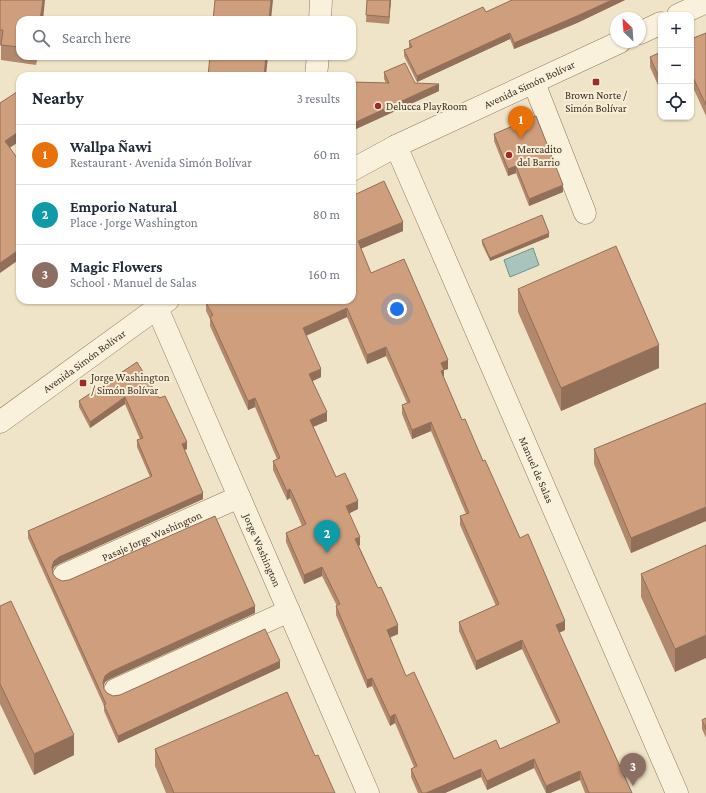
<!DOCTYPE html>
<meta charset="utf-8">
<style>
:root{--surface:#fff;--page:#f6f6f7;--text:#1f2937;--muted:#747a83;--line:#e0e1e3;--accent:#9e2a2b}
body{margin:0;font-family:"Crimson Pro",serif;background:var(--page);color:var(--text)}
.controls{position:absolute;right:12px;top:12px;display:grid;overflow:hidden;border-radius:8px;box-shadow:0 1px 3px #0004}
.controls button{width:36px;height:36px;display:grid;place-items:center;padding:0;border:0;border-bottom:1px solid var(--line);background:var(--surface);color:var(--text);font:20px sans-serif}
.compass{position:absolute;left:610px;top:12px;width:36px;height:36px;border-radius:50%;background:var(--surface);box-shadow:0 1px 3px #0004;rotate:335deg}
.you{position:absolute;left:397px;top:309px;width:14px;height:14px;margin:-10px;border:3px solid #fff;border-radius:50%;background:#1a73e8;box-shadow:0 0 0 6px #1a73e833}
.badge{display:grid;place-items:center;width:26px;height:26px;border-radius:50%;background:var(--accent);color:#fff;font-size:13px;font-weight:700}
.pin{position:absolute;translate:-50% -33px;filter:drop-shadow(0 1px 2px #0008)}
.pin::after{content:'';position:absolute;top:21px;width:14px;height:12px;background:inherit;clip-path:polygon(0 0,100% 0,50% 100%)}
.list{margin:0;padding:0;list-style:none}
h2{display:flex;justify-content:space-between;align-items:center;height:52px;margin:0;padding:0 16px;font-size:17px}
h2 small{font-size:13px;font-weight:400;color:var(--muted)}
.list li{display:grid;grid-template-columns:26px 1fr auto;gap:12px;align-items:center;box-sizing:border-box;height:60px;padding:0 16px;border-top:1px solid var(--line)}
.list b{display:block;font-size:15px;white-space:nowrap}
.list p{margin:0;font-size:13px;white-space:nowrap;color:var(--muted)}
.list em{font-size:13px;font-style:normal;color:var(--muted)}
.icon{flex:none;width:22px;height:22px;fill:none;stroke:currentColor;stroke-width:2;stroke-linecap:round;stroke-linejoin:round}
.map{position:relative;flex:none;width:706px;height:793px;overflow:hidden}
.search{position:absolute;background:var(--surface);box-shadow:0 1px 3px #0004;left:16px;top:16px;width:340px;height:44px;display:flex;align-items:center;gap:10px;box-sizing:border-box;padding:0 14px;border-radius:12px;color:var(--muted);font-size:15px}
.panel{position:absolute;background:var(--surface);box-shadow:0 1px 3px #0004;left:16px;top:72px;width:340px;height:232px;border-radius:12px}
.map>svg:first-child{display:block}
</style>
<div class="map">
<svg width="706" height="793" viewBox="0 0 706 793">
<rect width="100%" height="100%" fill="#f0e4c8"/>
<path fill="#a9c4bc" stroke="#6f938a" d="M533,248L539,265L510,277L504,260Z"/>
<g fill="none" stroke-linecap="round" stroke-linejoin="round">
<g stroke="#8d765c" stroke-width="23">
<g id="minor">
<path d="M678,15L706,2"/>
<path d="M320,20L321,0"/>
<path d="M640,33L661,23"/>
<path d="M316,76L318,56"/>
<path d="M534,83L585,213"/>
<path id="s1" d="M396,146L677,793"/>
<path id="s2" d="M352,170L396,146L620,42"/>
<path id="s3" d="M157,308L368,793"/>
<path id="s4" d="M0,422L168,300"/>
<path id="s5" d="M64,575L239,497"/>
<path d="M115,690L289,611"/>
</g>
</g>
<use href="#minor" stroke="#faf1dc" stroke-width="22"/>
</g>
<path fill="#b2896c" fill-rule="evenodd" d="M0,0L20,20V56H37L36,65L1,60V46L0,45Z
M367,0H391L389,24L366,22Z
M512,0H625L577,23L514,49L510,39L417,82L404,56V50L409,48V41L486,12Z
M706,33V116L691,83V39Z
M661,52V92L650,67V57Z
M384,72L415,83L439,91L356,129H352V82L386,83L384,79Z
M494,134L563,192L529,206L516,173L508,176L494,141Z
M352,196L403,231L361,248L371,273L448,369L444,370V378L462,420L483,461L520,538L565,630L559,633L632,793H585L580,780L550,793H546L534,768L487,790L481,777L445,793H418L411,777V769L414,767L395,723L390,726L372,686L367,688L336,615V606H337L322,576L304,584L286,542V533L302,526L290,498L287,500L273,470V461L277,459L255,407L248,410L210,326V319L206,311V303L352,300ZM347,317L367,364L386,356L407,403L402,405V414L412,439L431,431L466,514L460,516V525L496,606L459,622V631L476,670L522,649L557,723L500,749L454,759L406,676L390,637L398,634L359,546L360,545L349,513L358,509L336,477L313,427L327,421L312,381L321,377L306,336Z
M549,237L490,261L482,244V240Z
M518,289L659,368L561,411L518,312Z
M137,362L187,449L184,450L203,499L59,564L54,567L52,571L53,574L56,578L62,581L255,613L110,679L105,682L103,686L104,689L107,693L113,696L280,668L118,743L104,711V706L28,538V531L150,477L137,447V440L140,439L125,404L90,428L79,407V401Z
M706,403V521L631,553L594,464V449Z
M706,545L675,672L641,597V574Z
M0,606L74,755L34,775L0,704Z
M706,718V738L702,729V720Z
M155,749L315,756L335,793H166L155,766Z"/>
<path fill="#916f58" d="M43,0H45L43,20H40Z
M271,0H273L271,20H269Z
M390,0H391L389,24V17Z
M612,0H625L577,23L514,49V43Z
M510,33V39L417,82V76Z
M36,56H37L36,65Z
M266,56H268L266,76H264Z
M439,84V91L356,129V122Z
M20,123V141L5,151V141L16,126Z
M516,166V173L508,176V169Z
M563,185V192L529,206V199Z
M403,222V231L358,250V241Z
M549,233V237L490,261V258Z
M20,249V259L0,273V263Z
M347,308V317L303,337V328Z
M659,345V368L561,411V388Z
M386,347V356L367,364V355Z
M448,360V369L444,370V379L441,380V363Z
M321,369V377L309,383V374Z
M125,397V404L90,428V422Z
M255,398V407L248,410V401Z
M327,412V421L310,428V420Z
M431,422V431L412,439V430Z
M187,442V449L182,451V444Z
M290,489V498L287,500V491Z
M203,493V499L59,564L54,567L52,573V567L54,561L59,557Z
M358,501V509L346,515V506Z
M706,507V521L631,553V538Z
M360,537V545L355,548V539Z
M322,567V576L304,584V575Z
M255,606V613L110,679L105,682L103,688V682L105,676L110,672Z
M565,621V630L556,634V625Z
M398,625V634L387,639V630Z
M706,635V658L675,672V649Z
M522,640V649L476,670V661Z
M280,661V668L118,743V736Z
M372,678V686L367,688V680Z
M395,714V723L390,726V717Z
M74,735V755L34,775V754Z
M534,759V768L487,790V781Z
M481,769V777L445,793H426Z
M580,771V780L550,793H546V786Z"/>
<path fill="#cf9f7d" stroke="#916f58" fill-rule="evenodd" d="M0,0H43L40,20H20V47L1,45L3,30H0Z
M215,0H271L269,20H213Z
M367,0H390L389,17L366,15Z
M512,0H612L577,16L514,43L510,33L417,76L404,50L412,47L409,41L483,7L486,12Z
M706,33V105L691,73V39Z
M661,52V82L650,57Z
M210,56H266L264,76H208Z
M405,63L415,83L439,84L356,122H352V82L389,83L384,72Z
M20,90V123L16,126L20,131L5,141L20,162V249L0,263V103Z
M536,116L563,185L529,199L516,166L508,169L494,134Z
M384,181L403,222L358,241L371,273L404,259L448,360L441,363L444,370L441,371L462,420L465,419L483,461L485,460L520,538L528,534L565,621L556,625L632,793H589L580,771L546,786L534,759L487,781L481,769L426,793H422L411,769L417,766L395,714L390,717L372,678L367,680L336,606L340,604L322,567L304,575L286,533L306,524L290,489L287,491L273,461L280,458L255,398L248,401L210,317L213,315L206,303L211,300H352V196ZM347,308L367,355L386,347L410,402L402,405L412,430L431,422L469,513L460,516L499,604L459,622L476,661L522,640L560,722L500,749L496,740L454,759L414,672L406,676L387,630L398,625L381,587L378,588L355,539L360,537L346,506L358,501L345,473L336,477L310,420L327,412L309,374L321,369L303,328Z
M542,215L549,233L490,258L482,240Z
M616,246L659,345L561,388L518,289Z
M137,362L159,398L165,396L187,442L182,444L203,493L59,557L54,561L52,567L53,574L56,578L62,581L69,580L215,516L255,606L110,672L105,676L103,682L104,689L107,693L113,696L120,695L265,629L280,661L118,736L104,705L106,704L28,531L152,476L137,440L143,438L125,397L90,422L79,401Z
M706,403V507L631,538L594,449Z
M706,545V635L675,649L641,574Z
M11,601L74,735L34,754L0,684V606Z
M287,692L315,756L318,755L335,793H174L155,749Z
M706,718V729L702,720Z"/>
<g fill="#9e2a2b" stroke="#f7eed8" stroke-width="1.5">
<rect x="592" y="78" width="8" height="8" rx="2"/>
<circle cx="378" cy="106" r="4"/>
<circle cx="509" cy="155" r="4"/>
<rect x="79" y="379" width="8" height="8" rx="2"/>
</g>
<g text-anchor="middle" stroke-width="4" stroke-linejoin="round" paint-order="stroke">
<g font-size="11" fill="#3d2e20" stroke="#f7eed8">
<text dy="4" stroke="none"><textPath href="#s2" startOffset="197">Avenida Simón Bolívar</textPath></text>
<text dy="4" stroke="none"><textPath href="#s4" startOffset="104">Avenida Simón Bolívar</textPath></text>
<text dy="4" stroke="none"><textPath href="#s1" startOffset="353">Manuel de Salas</textPath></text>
<text dy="4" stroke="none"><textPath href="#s5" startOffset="96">Pasaje Jorge Washington</textPath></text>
<text dy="4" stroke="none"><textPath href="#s3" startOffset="264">Jorge Washington</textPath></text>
</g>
<g font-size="11" fill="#3d2e20" stroke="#f7eed8" text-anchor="start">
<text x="596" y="99" text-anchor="middle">Brown Norte /<tspan x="596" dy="13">Simón Bolívar</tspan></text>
<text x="386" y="110">Delucca PlayRoom</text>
<text x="517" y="153">Mercadito<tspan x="517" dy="13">del Barrio</tspan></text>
<text x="91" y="381">Jorge Washington<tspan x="91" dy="13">/ Simón Bolívar</tspan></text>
</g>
</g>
</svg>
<div class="controls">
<button>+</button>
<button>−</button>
<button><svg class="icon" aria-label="locate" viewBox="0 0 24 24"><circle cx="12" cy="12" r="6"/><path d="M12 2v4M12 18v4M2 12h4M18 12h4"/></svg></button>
</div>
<svg class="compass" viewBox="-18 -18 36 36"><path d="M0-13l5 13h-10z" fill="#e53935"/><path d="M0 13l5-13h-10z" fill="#747a83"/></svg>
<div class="you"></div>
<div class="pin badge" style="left:521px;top:139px;background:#e8710a">1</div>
<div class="pin badge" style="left:327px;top:553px;background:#0f9aa8">2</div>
<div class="pin badge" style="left:633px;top:786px;background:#8d6e63">3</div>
<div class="search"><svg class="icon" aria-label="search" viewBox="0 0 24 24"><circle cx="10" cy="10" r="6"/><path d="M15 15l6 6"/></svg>Search here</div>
<section class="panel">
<h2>Nearby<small>3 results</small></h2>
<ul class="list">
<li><span class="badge" style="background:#e8710a">1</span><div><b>Wallpa Ñawi</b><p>Restaurant · Avenida Simón Bolívar</p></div><em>60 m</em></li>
<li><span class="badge" style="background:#0f9aa8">2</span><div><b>Emporio Natural</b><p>Place · Jorge Washington</p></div><em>80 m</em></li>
<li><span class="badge" style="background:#8d6e63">3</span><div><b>Magic Flowers</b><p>School · Manuel de Salas</p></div><em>160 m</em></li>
</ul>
</section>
</div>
